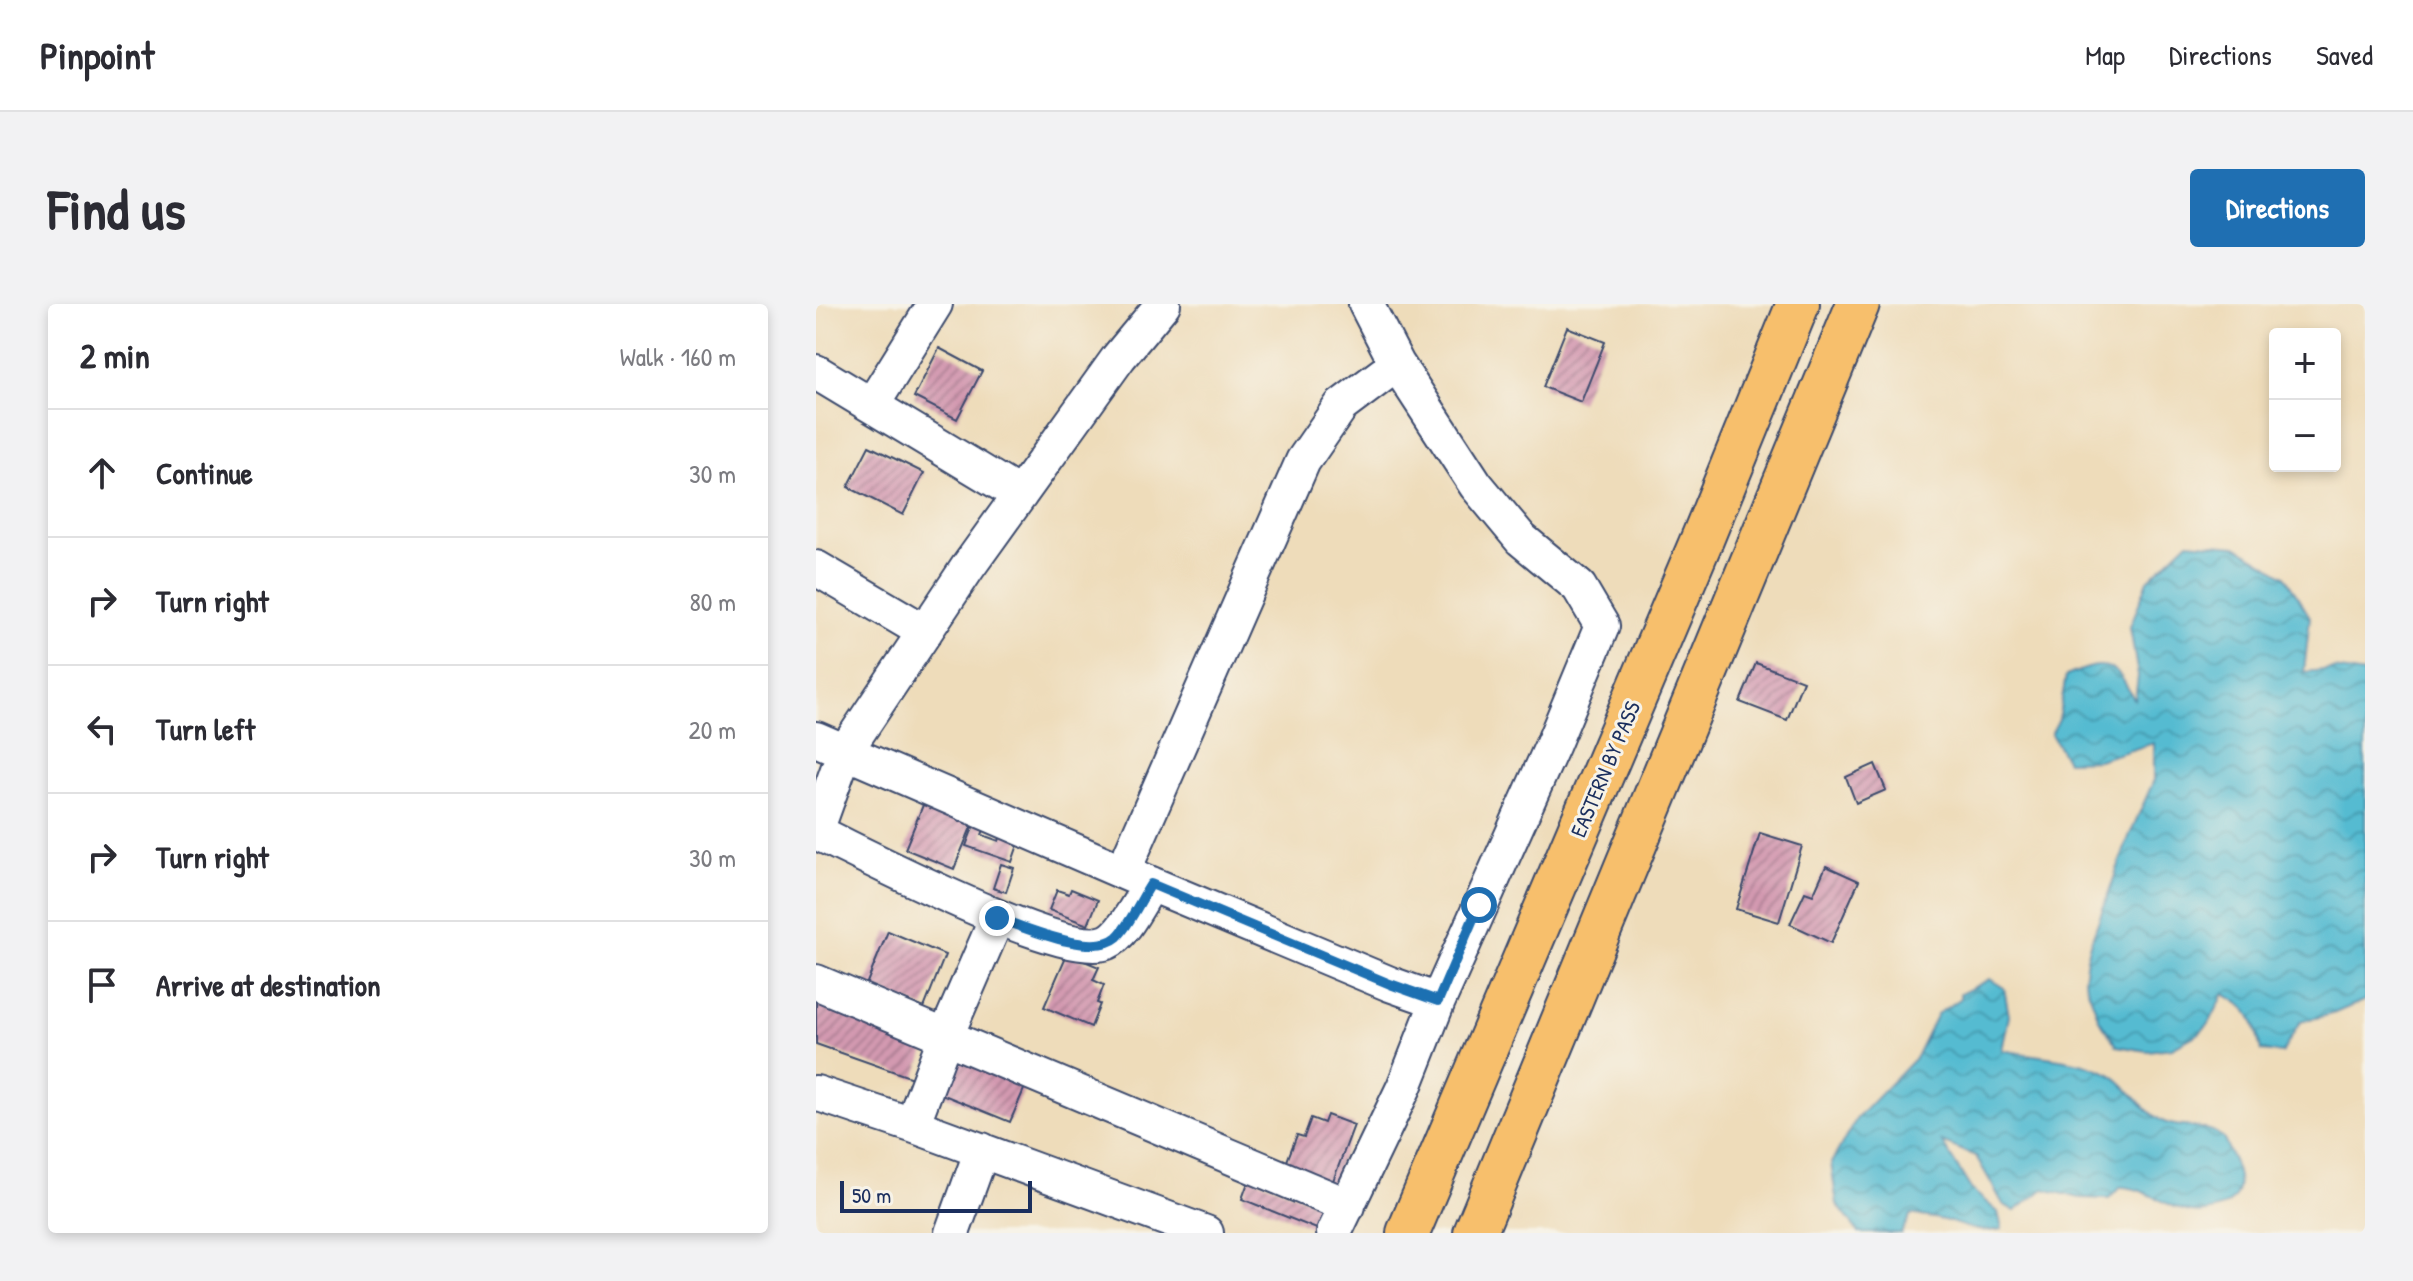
<!DOCTYPE html>
<meta charset="utf-8">
<style>
:root{--surface:#fff;--page:#f2f2f3;--text:#2b2b33;--muted:#7c7c81;--line:#e1e1e2;--accent:#1f6fb2}
body{margin:0;font-family:"Patrick Hand",sans-serif;background:var(--page);color:var(--text)}
.controls{position:absolute;right:24px;top:24px;display:grid;overflow:hidden;border-radius:8px;box-shadow:0 4px 12px #0003}
.controls button{width:72px;height:72px;display:grid;place-items:center;padding:0;border:0;border-bottom:2px solid var(--line);background:var(--surface);color:var(--text);font:40px sans-serif}
.scale{position:absolute;left:24px;bottom:20px;width:192px;box-sizing:border-box;padding-left:8px;border:4px solid #1b2f5e;border-top:0;font-size:22px;line-height:28px;white-space:nowrap;color:#1b2f5e;-webkit-text-stroke:6px #f7f3e8;paint-order:stroke}
.stop{position:absolute;width:24px;height:24px;margin:-18px;border:6px solid #1f6fb2;border-radius:50%;background:#fff}
.stop.end{background:#1f6fb2;border-color:#fff;box-shadow:0 2px 8px #0008}
.list{margin:0;padding:0;list-style:none}
h2{display:flex;justify-content:space-between;align-items:center;height:104px;margin:0;padding:0 32px;font-size:34px}
h2 small{font-size:26px;font-weight:400;color:var(--muted)}
.list li{display:grid;grid-template-columns:52px 1fr auto;gap:24px;align-items:center;box-sizing:border-box;height:128px;padding:0 32px;border-top:2px solid var(--line)}
.list b{display:block;font-size:30px;white-space:nowrap}
.list em{font-size:26px;font-style:normal;color:var(--muted)}
.icon{flex:none;width:44px;height:44px;fill:none;stroke:currentColor;stroke-width:2;stroke-linecap:round;stroke-linejoin:round}
.map{position:relative;flex:none;width:1549px;height:929px;overflow:hidden;border-radius:8px}
header{display:flex;align-items:center;gap:48px;box-sizing:border-box;height:112px;padding:0 40px;background:var(--surface);border-bottom:2px solid var(--line)}
header strong{font-size:38px}
nav{display:flex;gap:44px;margin-inline-start:auto;font-size:28px}
.intro{display:flex;align-items:center;justify-content:space-between;box-sizing:border-box;height:192px;padding:0 48px}
h1{margin:0;font-size:56px}
.button{padding:20px 36px;border-radius:8px;background:var(--accent);color:#fff;font-size:28px;font-weight:700}
main{display:flex;gap:48px;padding:0 48px}
aside{flex:1;background:var(--surface);border-radius:8px;box-shadow:0 4px 12px #0003}
.map>svg:first-child{display:block}
</style>
<header>
<strong>Pinpoint</strong>
<nav><a>Map</a><a>Directions</a><a>Saved</a></nav>
</header>
<div class="intro"><h1>Find us</h1><a class="button">Directions</a></div>
<main>
<aside>
<h2>2 min<small>Walk · 160 m</small></h2>
<ul class="list">
<li><svg class="icon" aria-label="ahead" viewBox="0 0 24 24"><path d="M12 20V5M6 11l6-6 6 6"/></svg><div><b>Continue</b></div><em>30 m</em></li>
<li><svg class="icon" aria-label="right" viewBox="0 0 24 24"><path d="M7 20v-9h11M14 6l5 5-5 5"/></svg><div><b>Turn right</b></div><em>80 m</em></li>
<li><svg class="icon" aria-label="left" viewBox="0 0 24 24"><path d="M17 20v-9H6M10 6l-5 5 5 5"/></svg><div><b>Turn left</b></div><em>20 m</em></li>
<li><svg class="icon" aria-label="right" viewBox="0 0 24 24"><path d="M7 20v-9h11M14 6l5 5-5 5"/></svg><div><b>Turn right</b></div><em>30 m</em></li>
<li><svg class="icon" aria-label="arrive" viewBox="0 0 24 24"><path d="M6 21V4h12l-3 4 3 4H6"/></svg><div><b>Arrive at destination</b></div></li>
</ul>
</aside>
<div class="map">
<svg width="1549" height="929" viewBox="0 0 1549 929">
<defs>
<pattern id="water-waves" width="16" height="10" patternUnits="userSpaceOnUse" patternTransform="scale(2)"><rect width="16" height="10" fill="#54bbd1"/><path d="M0 5q4-4 8 0t8 0" fill="none" stroke="#4598ad"/></pattern>
<pattern id="building-hatch" width="6" height="6" patternUnits="userSpaceOnUse" patternTransform="scale(2)"><rect width="6" height="6" fill="#d399b0"/><path d="M-1 1l2-2M0 6l6-6M5 7l2-2" fill="none" stroke="#aa7d92"/></pattern>
</defs>
<rect width="100%" height="100%" fill="#f7f3e8"/>
<filter id="ink" filterUnits="userSpaceOnUse"><feTurbulence type="fractalNoise" baseFrequency=".0125" numOctaves="2"/><feDisplacementMap in="SourceGraphic" scale="16" xChannelSelector="R" yChannelSelector="G"/><feConvolveMatrix kernelMatrix="1 2 1 2 8 2 1 2 1" color-interpolation-filters="sRGB"/></filter>
<filter id="wash" filterUnits="userSpaceOnUse"><feTurbulence type="fractalNoise" baseFrequency=".006" numOctaves="4" result="noise"/><feDisplacementMap in="SourceGraphic" scale="32" xChannelSelector="R" yChannelSelector="G"/><feGaussianBlur stdDeviation="1.8" result="paint"/><feColorMatrix in="noise" values="0 0 0 0 0 0 0 0 0 0 0 0 0 0 0 0 0 1.4 0 .05"/><feComposite in="paint" operator="in"/></filter>
<g filter="url(#wash)">
<rect width="100%" height="100%" fill="#eedcba"/>
<path fill="url(#water-waves)" stroke="#387598" stroke-width="2" d="M1372,238L1420,242L1469,272L1494,313L1488,368L1518,365L1549,370V696L1519,709L1484,718L1466,749L1445,747C1438,716 1437,705 1408,690L1393,720L1382,730L1356,744L1331,747L1301,742L1283,715L1268,675L1272,646L1314,530L1338,476V439L1282,456L1251,457L1235,430L1242,417L1250,372C1269,365 1290,353 1305,373C1310,380 1314,389 1319,396L1322,372L1314,323L1332,276Z
M1174,675L1188,684L1193,712L1186,746C1219,753 1256,753 1288,767C1311,777 1325,807 1348,818C1365,825 1386,820 1402,830C1410,835 1410,842 1414,850C1428,879 1428,901 1390,908C1361,914 1333,882 1304,883L1293,895L1264,894L1228,885L1199,907L1187,900L1160,852L1126,838L1155,885L1182,908L1186,925C1165,929 1155,925 1135,918C1122,914 1108,913 1095,910L1085,929H1043L1021,900L1015,859L1041,814L1100,753L1121,710L1144,695V690Z"/>
<g id="blocks">
<path fill="url(#building-hatch)" d="M751,23L789,38L765,98L727,83Z
M123,44L166,67L141,115L98,93Z
M53,142L108,169L87,211L32,183Z
M940,359L987,377L971,416L924,398Z
M1059,460L1070,486L1040,499L1030,473Z
M109,496L158,516L138,565L89,545Z
M160,516L170,520L166,531L183,537L187,526L205,532L196,558L150,542Z
M944,529L986,542L963,618L920,605Z
M185,560L198,564L190,588L177,584Z
M1010,562L1043,577L1015,639L974,620L989,588L997,591Z
M255,585L282,596L272,621L233,606L241,586L253,590Z
M72,627L129,651L108,704L50,681Z
M251,650L283,663L277,676L288,681L281,699L284,700L275,723L228,703Z
M0,693L114,733L99,775L0,740Z
M135,745L212,776L194,818L118,787Z
M511,811L538,821L515,882L468,865L481,831L488,833L495,814L508,819Z
M434,873L517,906L508,928L426,895Z"/>
</g>
</g>
<g filter="url(#ink)">
<use href="#blocks" fill-opacity="0" stroke="#3b496c" stroke-width="2"/>
<g fill="none" stroke-linecap="round" stroke-linejoin="round">
<g stroke="#3b496c" stroke-width="38">
<path id="minor" d="M0,68L204,191
M56,101L119,0
M0,264L109,328
M0,435L335,580L574,680L622,697L737,440L786,322L763,283L705,235L660,181L581,60L550,0
M0,527L28,449L152,263L303,53L347,0
M0,528C49,551 247,656 291,638C308,631 324,596 335,580
M307,568L487,157L525,102L581,60
M0,678L532,902
M0,789L96,821L390,929
M96,821L129,734L181,614
M136,929L166,846
M518,929L588,783L622,697"/>
</g>
<g stroke="#3b496c" stroke-width="46">
<path id="major" d="M592,929L887,233L982,0
M659,929L1042,0"/>
</g>
<use href="#minor" stroke="#fff" stroke-width="34"/>
<use href="#major" stroke="#f7bf6c" stroke-width="42"/>
</g>
</g>
<g fill="none" stroke-linecap="round" stroke-linejoin="round" filter="url(#ink)">
<path stroke="#1f6fb2" stroke-width="10" d="M181,614C208,623 277,654 301,633C313,622 325,595 335,580L574,680L622,697L663,601"/>
</g>
<g text-anchor="middle" stroke-width="6" stroke-linejoin="round" paint-order="stroke">
<g font-size="22" fill="#1b2f5e" stroke="#f7f3e8">
<text transform="translate(789 465) rotate(-67)" y="8">EASTERN BY PASS</text>
</g>
</g>
</svg>
<div class="controls">
<button>+</button>
<button>−</button>
</div>
<div class="scale">50 m</div>
<div class="stop" style="left:663px;top:601px"></div>
<div class="stop end" style="left:181px;top:614px"></div>
</div>
</main>
